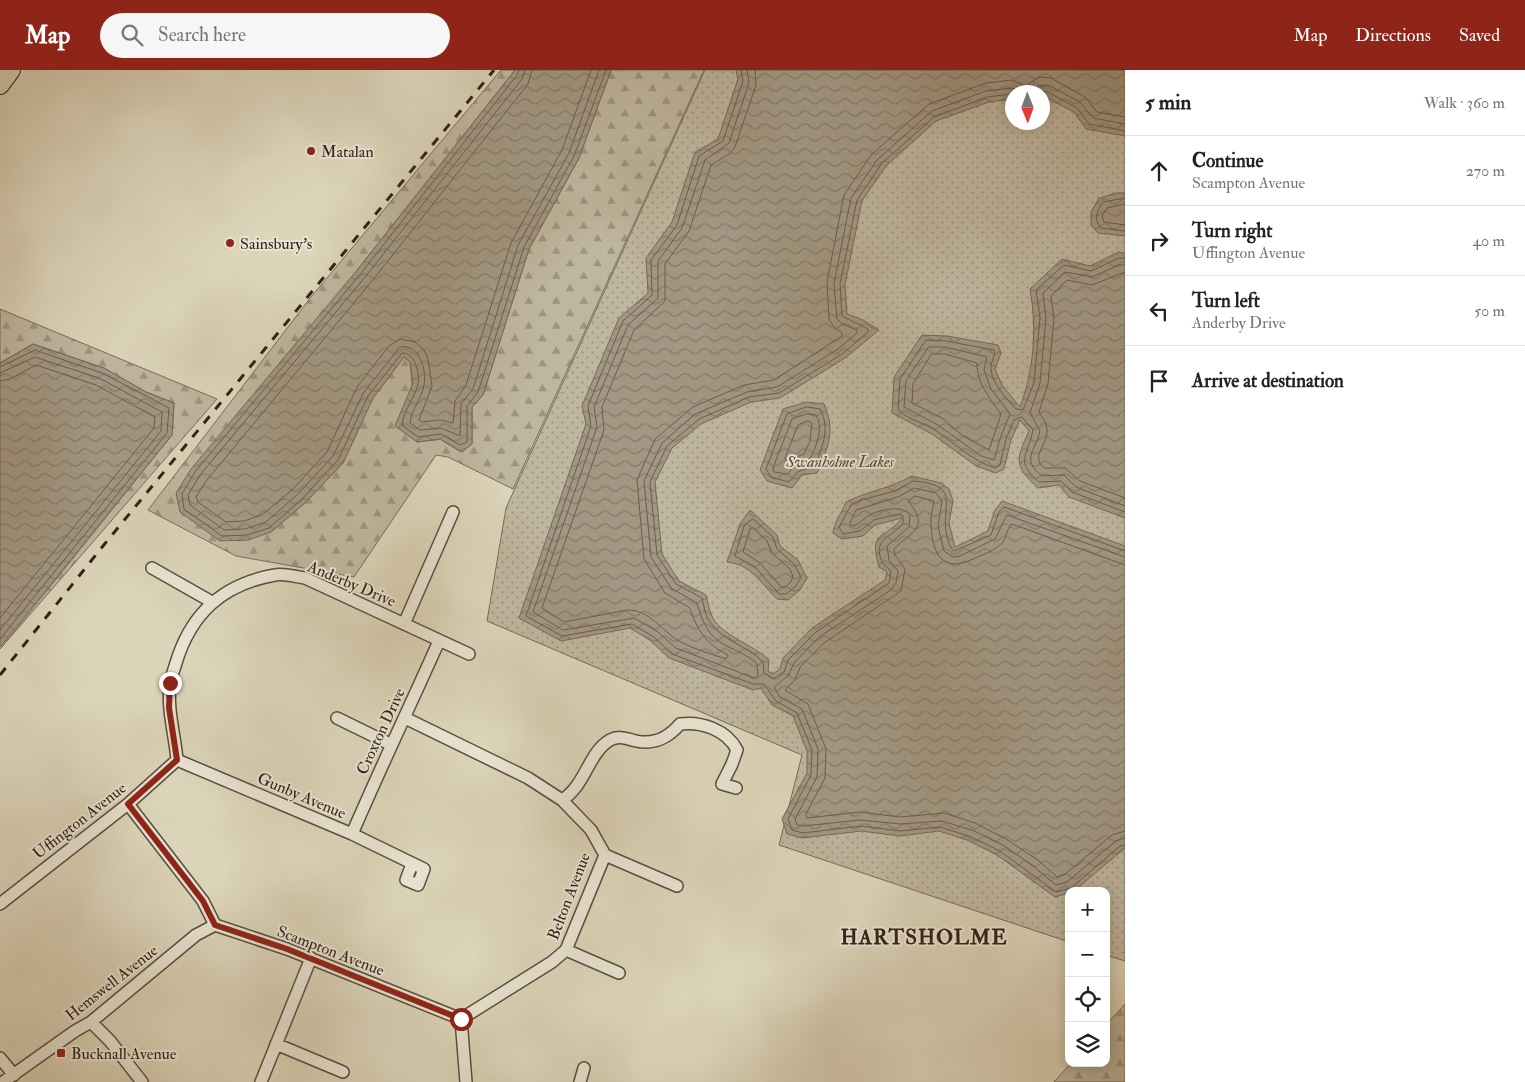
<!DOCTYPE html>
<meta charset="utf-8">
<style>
:root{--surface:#fff;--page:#f6f6f6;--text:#222;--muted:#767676;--line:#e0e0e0;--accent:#8f2418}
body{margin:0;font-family:"IM FELL Double Pica",serif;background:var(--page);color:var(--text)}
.controls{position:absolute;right:15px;bottom:15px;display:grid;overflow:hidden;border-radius:10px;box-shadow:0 2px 12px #0003}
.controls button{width:45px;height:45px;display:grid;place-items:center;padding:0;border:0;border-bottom:1px solid var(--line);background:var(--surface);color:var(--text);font:25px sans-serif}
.compass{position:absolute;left:1005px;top:15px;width:45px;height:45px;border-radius:50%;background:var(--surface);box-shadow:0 2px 12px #0003;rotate:179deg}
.stop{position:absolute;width:15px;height:15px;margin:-11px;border:4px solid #8f2418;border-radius:50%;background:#fff}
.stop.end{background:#8f2418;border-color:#fff;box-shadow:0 1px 5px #0008}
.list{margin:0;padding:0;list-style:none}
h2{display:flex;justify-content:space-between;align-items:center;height:65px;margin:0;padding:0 20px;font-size:21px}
h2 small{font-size:16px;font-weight:400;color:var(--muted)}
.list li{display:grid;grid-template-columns:32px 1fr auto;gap:15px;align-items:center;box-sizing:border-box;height:70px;padding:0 20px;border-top:1px solid var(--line)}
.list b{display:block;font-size:19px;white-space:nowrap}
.list p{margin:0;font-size:16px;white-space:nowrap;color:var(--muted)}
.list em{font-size:16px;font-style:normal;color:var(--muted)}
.icon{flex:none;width:28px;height:28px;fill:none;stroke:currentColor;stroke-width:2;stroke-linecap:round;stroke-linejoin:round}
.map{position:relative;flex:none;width:1125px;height:1012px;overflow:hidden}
header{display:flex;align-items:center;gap:30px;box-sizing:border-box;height:70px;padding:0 25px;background:var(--accent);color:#fff}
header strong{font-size:24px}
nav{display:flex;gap:28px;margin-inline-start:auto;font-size:18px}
.search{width:350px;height:45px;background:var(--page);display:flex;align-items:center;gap:12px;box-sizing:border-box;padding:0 18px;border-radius:28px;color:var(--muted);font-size:19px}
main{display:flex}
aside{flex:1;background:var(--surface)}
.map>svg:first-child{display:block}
</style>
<header>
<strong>Map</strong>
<div class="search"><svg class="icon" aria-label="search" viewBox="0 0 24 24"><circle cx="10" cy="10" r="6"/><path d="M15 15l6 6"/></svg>Search here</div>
<nav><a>Map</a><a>Directions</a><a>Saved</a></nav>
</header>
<main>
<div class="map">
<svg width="1125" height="1012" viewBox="0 0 1125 1012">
<defs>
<pattern id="forest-firs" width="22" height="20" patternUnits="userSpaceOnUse" patternTransform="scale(1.25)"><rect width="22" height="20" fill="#bfb69f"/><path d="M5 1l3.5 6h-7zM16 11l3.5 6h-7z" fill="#9c9481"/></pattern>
<pattern id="park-dots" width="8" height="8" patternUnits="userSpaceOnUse" patternTransform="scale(1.25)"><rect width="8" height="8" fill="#bfb69f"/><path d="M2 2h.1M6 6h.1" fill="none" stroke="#9c9481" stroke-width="1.8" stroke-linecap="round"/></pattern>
<pattern id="water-waves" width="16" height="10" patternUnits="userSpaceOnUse" patternTransform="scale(1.25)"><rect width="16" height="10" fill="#a29783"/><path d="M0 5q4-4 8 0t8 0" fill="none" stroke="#857b6a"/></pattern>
</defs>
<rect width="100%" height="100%" fill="#dcd5ba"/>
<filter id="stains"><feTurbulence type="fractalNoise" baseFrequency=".004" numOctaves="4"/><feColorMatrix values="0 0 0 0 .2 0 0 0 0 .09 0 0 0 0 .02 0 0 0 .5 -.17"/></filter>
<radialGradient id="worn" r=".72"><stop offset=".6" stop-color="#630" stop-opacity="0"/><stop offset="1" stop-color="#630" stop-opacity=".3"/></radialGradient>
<path fill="url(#forest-firs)" stroke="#786b5c" d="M501,0H515L358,199L271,462L306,432L343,393L373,328L404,287L410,292L417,372L440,369L461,382L472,374V337L483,325L529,179L579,88L611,0H704L513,419L448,387L436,385L354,507L236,486L148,440L311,227Z
M0,239L217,329L0,579L172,365L174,333L146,322L104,298L33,274L0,293Z
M1125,934V1012H1054L1071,993H1106V955Z"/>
<path fill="url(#park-dots)" stroke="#786b5c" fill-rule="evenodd" d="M705,0H1125V891L1106,885V821H1069V872L779,775L802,685L487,551L506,438ZM1012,22H1042V52H1012Z"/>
<path fill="url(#water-waves)" stroke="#756759" d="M515,0H611L579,88L529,179L483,325L472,337V374L462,382L440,369L417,372L395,356L413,313L410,292L404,287L373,328L343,393L306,432L271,462L248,470L220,471L180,442L176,423L191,399L358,199Z
M736,0H1125V66L1086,59L1074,42L1043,26L1042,22H1012V29L989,32L936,51L886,96L862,131L845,215L847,244L863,250L879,260L845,288L780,328L751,332L701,354L672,378L655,412L662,484L679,511L706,525C708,532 709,541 713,548C723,566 752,574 769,590L768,601L773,604L780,599L783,588L812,558L885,510L887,502L879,497C868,459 885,470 902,448L875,455L863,466L842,469L833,463C834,452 842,443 846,432C868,421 889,419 912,406L941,413L949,419L953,431L949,453L955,477L988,461L995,440L1002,431L1125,476V778L1074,821H1069V823L1055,827L997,785L967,770L939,761L900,766L861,761L802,768L787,764L782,749L807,703V681L793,646L772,635L761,618L753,620L669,588L651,571L630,558L561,571L519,548L586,354L582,336L619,248L648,223L646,188L672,152L695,82L718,69L738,9Z
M1117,123H1125V166L1098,163L1091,155V142L1099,128Z
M1119,182L1125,184V448L1069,427L1059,415L1038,418C1013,395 1016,390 1029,361L1020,350L1011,370L1004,399L996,403L976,396L932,364L892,343L894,307L922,265L947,266L998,275L1001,283L995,299L1002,315L1020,337C1034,300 1037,258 1030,219L1062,189L1090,196Z
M33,274L104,298L146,322L174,333L172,365L0,577V293Z
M806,332L824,334C836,361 828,377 817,403L802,405L792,418L767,411L760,400L783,339Z
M750,440L777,465L780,476L798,490L807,508L800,520L788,530L777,529C761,513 750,494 727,492L740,454Z"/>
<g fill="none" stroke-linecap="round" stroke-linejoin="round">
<path stroke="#6a5c4e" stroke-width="1" d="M519,0L517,5L362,202L195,402L182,424L184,439L222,466L247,465L269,458L303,428L338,390L368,326L402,283C415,282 420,303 418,314C415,328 403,341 402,355L418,367L441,364L460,375L467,372V336L478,322L524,177L574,86L606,0
M525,0L522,9L366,206L200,405L188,425L190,435L224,460L245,459L266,452L298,424L333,386L364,322L400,277C419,273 427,300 424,315C422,328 411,340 410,353L420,360L441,358L460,366L461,334L473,319L518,175L569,83L599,0
M532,0L528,14L372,211L207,410L196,427L198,432L226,452L244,451L262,445L293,419L327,382L357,317L389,276L400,269L415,272L424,280L428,289L432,316L419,350L422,352L440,350L453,353L455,331L466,315L511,173L562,80L591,0
M741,0L743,11L723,71L699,86L677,155L651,190L652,225L623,251L588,336L591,356L526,546L562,566L632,554L654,567L672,584L753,614H764L776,631L797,643L812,680L811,705L788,749L792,760L803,763L861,756L900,761L940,757L969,766L1000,781L1056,822L1071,818L1120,776L1125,775
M747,0L749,13L729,73L705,90L682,158L658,191V228L628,255L594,337L597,357L533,542L563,560L634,548L658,562L676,578L754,608L758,606L757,594C746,583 732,580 720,572C706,563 701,547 697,533L671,518L651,487L644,411L662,373L695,344L747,322L777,317L838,279L857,263V260L842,254L837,249L834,213L851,128L877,90L932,41L986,21L1012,18L1021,22
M755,0L756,15L735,77L729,84L711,95L689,161L665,194V231L634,260L602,337L604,360L542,538L564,552L627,540C650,539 663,563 681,572C694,579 711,584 726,589L728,585C706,574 697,560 690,538L665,523L644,489L637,410L655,369L693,337L744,315L774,310L842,266V263L834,257L829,249L827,212L844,125L871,85L929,34L986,13L1012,10L1026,16L1039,7L1051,8L1085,27L1097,42L1125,47
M1032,22L1038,16L1048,15L1080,32L1093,48L1125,54
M1039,22L1046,21L1077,38L1089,54L1125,61
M1012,24L987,27L934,47L882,93L857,130L840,214L842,246L868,259V262L842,284L779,323L749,327L699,349L667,376L650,412L657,485L676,514L702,528C704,536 705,545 709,551C723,572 747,575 763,592L764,603L773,609L784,602L788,590L816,562L889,513L891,502C889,498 885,496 883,493C870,470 893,466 903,454V446L898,444L874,450L860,461L843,464L839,457L851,435L861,430L895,421L913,411C963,415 940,435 947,467C949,473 949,477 954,481L991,465L999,442L1004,437L1125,481
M1125,128L1103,132C1097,141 1093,149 1101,158L1125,161
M1125,134L1107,138L1102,146L1104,152L1125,155
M1125,188H1119L1091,201L1064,195L1036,220L1040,248L1034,313L1023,340L1016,339C1007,329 992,314 991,299C990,292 996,287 994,280L946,271L926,270L900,309L898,339C907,350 923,352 935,360C956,374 971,390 995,398L1000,395L1006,369L1014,350L1022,347L1033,360C1028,386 1014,391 1039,412L1061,411L1072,422L1125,442
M1125,195H1119L1092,207L1065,202L1043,223L1046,248L1040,313L1030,343L1040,361C1036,381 1020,389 1042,406L1064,405L1076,417L1125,436
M1125,202L1092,215L1067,210L1051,226L1054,248L1048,314L1039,342C1042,348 1047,353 1047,360C1048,375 1030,386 1044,398H1065L1080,411L1125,428
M929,277H945L987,287L984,300L991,319L1010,344L1001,366L994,390L981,386L938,355L904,337L906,311Z
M932,284H945L977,293C977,314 990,328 1001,344L989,380L963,366L942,348L912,333L913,314Z
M0,297L35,280L102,303L169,338L167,363L0,569
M0,303L35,287L99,308L162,342L161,361L0,560
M0,311L10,309L36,295L96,315L155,347L154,358L0,548
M807,337L820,339C831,359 822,378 814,397L799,401L789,412L771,407L766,399L787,344Z
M807,344L816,345C824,359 816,377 809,391L796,395L787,404L774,402L773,398L792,349Z
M808,351L812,353L810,371L804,384L786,391L785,388L798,355Z
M753,449L773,467L777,479L794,494L801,507L796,516L786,524H779L756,498L735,486L744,456Z
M753,458L767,471L772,483L789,498L793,506L791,512L784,518L781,517L760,493L743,482L750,459Z
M1125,487L1007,445L995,469L960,486L953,487L944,481L938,456L942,431L936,423L914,418L898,427L856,440L850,453L851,456C859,455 862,450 868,446C877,440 903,434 910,445L909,457L887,476L889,490L898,501L896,513L891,520L819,567L794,593L788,606L774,617L780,627L802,639L818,679L817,707L795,749L797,755L803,756L860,750L900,754L942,751L972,760L1003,775L1033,796L1056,815L1067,812L1116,771L1125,768
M1125,495L1012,454C1006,459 1007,469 1001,474C994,481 982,485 973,489C942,504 932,483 931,454C930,447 933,439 934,431L915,426L908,431C931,458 911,462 894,479L895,485L905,499L901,521L824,573L800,597L795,610L785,620L808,634L826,679L825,708L806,744L807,748L860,742L900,747L944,743L975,753L1006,769L1038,790L1057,807L1064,805L1112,765L1125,761"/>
<g stroke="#5c4d41" stroke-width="14">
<path id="minor" d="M152,498L212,532
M404,554L453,442
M337,648L390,674
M405,648L528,708L562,730L591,760L605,785L566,880L552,892L461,949
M177,690C175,665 167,640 170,615C171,607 174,600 176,593C191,543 223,514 275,505C284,503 296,507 305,508L469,584
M177,690L352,764L424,799L418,815L406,810L412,794
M562,730C586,715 588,683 610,670C619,665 627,669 636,671C654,675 669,667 680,654C701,651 727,660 737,680L732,694L722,714L736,718
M128,734L203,831L215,855L287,879L461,949
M352,764C380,699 410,636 439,571
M605,785L677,816
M0,834L128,734L177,690
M566,880L619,903
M461,949L466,1012
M91,952L110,971L142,1012
M276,974L343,1002
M0,988L14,1005
M3,1012L75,961L91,952L196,865L215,855
M261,1012L311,888
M580,1012L584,998"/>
</g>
<g stroke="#322019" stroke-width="20">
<path id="primary" d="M0,15L11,0"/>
</g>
<use href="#minor" stroke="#e8e4d2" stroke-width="11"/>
<use href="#primary" stroke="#dcd5ba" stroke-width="18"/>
<path stroke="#322019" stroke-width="3" stroke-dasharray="9 9" stroke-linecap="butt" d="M0,605L103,476L494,0"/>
</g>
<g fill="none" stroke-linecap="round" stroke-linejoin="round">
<path stroke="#8f2418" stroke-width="6" d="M170,613L169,638L177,690L128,734L203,831L215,855L287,879L461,949"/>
</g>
<g fill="#8f2418" stroke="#e8e4d2" stroke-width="2">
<circle cx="311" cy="81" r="5"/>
<circle cx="230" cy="173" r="5"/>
<rect x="56" y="978" width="10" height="10" rx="2.5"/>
</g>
<g text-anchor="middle" stroke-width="4" stroke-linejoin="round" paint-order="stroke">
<g font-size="16" fill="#322019" stroke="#e8e4d2" text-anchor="start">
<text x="321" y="87">Matalan</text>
<text x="240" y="179">Sainsbury's</text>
<text x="71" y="989">Bucknall Avenue</text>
</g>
<g font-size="16" font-style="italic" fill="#55463a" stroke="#e8e4d2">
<text x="840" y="397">Swanholme Lakes</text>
</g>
<g font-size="16" fill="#322019" stroke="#e8e4d2">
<text transform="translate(352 513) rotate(23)" y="6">Anderby Drive</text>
<text transform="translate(380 661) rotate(-65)" y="6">Croxton Drive</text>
<text transform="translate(302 725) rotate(23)" y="6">Gunby Avenue</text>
<text transform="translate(79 750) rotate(-38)" y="6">Uffington Avenue</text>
<text transform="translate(568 826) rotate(-69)" y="6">Belton Avenue</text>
<text transform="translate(331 880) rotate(21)" y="6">Scampton Avenue</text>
<text transform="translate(111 912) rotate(-38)" y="6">Hemswell Avenue</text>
</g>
<g font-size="21" font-weight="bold" letter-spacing="1" fill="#322019" stroke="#e8e4d2">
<text x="924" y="874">HARTSHOLME</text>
</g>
</g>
<rect width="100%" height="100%" filter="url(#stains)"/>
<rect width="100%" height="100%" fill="url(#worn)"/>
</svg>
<div class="controls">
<button>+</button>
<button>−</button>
<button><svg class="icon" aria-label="locate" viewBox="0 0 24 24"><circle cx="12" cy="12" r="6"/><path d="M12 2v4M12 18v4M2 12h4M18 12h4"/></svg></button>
<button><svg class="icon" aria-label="layers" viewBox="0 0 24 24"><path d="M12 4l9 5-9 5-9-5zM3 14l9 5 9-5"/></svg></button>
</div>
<svg class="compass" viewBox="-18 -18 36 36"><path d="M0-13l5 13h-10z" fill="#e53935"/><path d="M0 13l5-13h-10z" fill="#767676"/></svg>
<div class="stop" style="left:461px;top:949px"></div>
<div class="stop end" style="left:170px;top:613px"></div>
</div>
<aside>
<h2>5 min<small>Walk · 360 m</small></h2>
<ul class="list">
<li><svg class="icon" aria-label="ahead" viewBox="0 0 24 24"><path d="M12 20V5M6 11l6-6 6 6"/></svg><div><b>Continue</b><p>Scampton Avenue</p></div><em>270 m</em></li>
<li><svg class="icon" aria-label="right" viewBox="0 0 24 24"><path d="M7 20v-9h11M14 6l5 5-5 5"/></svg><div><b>Turn right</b><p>Uffington Avenue</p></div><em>40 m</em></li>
<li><svg class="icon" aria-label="left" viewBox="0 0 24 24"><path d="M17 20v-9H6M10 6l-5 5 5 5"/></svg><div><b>Turn left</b><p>Anderby Drive</p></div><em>50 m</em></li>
<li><svg class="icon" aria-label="arrive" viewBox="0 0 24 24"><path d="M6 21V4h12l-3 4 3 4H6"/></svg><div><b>Arrive at destination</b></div></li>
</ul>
</aside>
</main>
